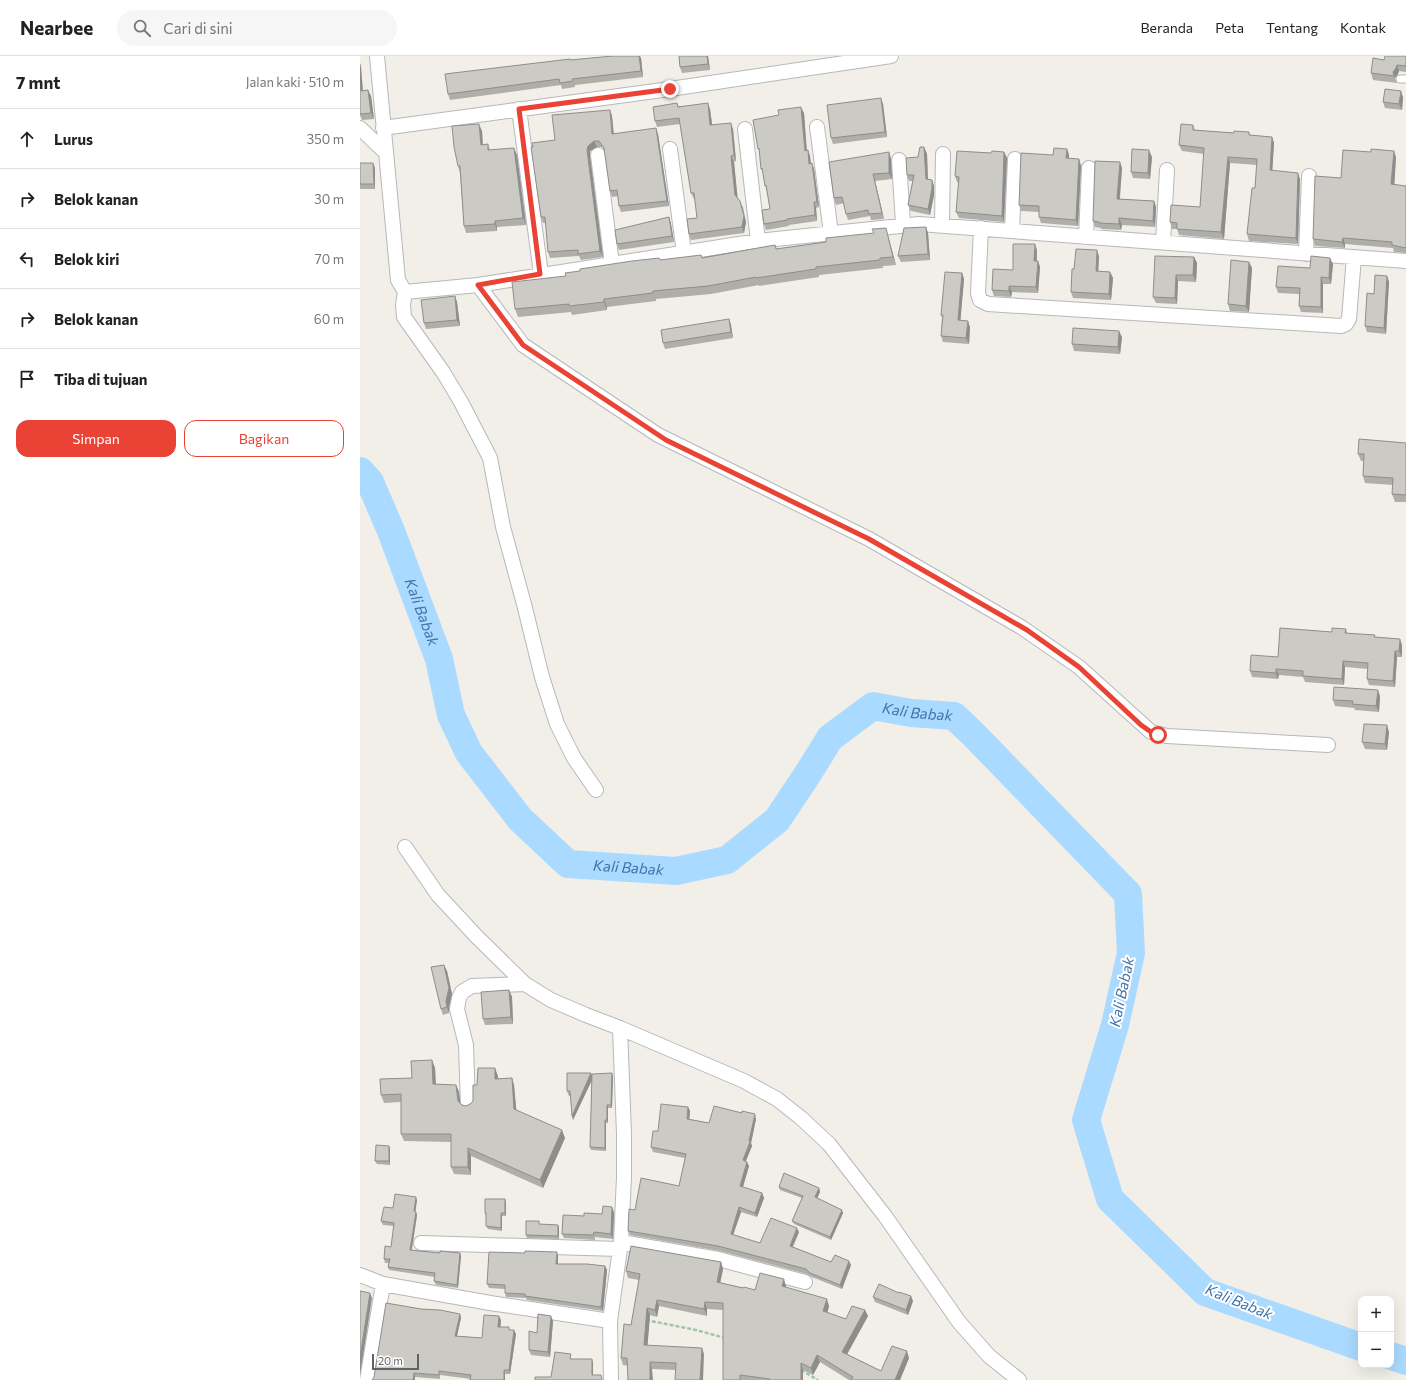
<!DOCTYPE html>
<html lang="id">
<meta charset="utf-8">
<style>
:root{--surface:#fff;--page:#f6f6f6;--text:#222;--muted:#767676;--line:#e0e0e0;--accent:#ea4335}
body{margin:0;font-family:Commissioner,sans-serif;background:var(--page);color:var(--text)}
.controls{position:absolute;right:12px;bottom:12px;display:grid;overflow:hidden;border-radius:8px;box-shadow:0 4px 16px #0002}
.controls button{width:36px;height:36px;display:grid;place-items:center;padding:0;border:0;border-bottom:1px solid var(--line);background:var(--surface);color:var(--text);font:20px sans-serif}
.scale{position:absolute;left:12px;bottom:10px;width:47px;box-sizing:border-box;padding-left:4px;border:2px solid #5f6368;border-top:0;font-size:11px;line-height:14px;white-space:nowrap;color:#5f6368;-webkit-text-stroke:3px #fff;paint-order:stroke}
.stop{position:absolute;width:12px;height:12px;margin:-9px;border:3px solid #ea4335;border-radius:50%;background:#fff}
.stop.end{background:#ea4335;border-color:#fff;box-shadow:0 1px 4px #0008}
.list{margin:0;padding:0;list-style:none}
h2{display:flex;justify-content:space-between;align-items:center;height:52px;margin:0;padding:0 16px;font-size:17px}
h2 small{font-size:13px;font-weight:400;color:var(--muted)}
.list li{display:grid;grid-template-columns:26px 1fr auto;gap:12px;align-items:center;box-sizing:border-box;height:60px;padding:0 16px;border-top:1px solid var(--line)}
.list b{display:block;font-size:15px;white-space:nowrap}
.list em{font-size:13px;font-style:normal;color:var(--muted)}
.actions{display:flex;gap:8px;padding:12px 16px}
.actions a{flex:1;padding:9px 0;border:1px solid var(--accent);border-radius:12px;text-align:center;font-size:14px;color:var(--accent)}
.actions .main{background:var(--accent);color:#fff}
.icon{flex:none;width:22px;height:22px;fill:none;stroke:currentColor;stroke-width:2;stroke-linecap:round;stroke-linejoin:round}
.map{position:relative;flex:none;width:1046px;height:1324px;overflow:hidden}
header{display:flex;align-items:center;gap:24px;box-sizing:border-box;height:56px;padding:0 20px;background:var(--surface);border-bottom:1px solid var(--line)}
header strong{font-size:19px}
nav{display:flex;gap:22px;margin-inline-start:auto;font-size:14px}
.search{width:280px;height:36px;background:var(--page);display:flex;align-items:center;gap:10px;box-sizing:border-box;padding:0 14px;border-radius:22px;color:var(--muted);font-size:15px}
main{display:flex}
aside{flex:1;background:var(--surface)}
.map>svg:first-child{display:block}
</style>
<header>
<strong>Nearbee</strong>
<div class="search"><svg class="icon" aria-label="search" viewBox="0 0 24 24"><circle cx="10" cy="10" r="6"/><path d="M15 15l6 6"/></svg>Cari di sini</div>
<nav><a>Beranda</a><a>Peta</a><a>Tentang</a><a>Kontak</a></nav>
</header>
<main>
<aside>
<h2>7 mnt<small>Jalan kaki · 510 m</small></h2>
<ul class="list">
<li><svg class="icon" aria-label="ahead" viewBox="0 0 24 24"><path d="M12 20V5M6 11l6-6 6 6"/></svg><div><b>Lurus</b></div><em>350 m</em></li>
<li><svg class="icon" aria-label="right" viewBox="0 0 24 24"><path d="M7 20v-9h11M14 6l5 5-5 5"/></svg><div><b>Belok kanan</b></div><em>30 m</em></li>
<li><svg class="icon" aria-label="left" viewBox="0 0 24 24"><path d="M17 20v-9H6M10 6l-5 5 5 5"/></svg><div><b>Belok kiri</b></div><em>70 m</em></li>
<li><svg class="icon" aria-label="right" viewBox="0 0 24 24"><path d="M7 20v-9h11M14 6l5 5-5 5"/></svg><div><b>Belok kanan</b></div><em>60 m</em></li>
<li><svg class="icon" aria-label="arrive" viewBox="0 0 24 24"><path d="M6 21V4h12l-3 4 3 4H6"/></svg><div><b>Tiba di tujuan</b></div></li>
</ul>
<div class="actions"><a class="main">Simpan</a><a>Bagikan</a></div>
</aside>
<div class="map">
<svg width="1046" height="1324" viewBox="0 0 1046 1324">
<rect width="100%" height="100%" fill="#f1efe8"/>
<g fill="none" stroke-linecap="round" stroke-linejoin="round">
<g stroke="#aadaff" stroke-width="28">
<path id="s1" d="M0,415L10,426L31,475L79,603L91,659L109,697L160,763L208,808L316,815L367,804L417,764L449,716L470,682L513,650L551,657L594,660L613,678L768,838L771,897L755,969L726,1064L750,1143L845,1236L1001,1291"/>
<path d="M1031,1300L1046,1305"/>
</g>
<g stroke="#b5b8bc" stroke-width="9">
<path id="service" d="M1040,23H1046"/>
</g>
<g stroke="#b5b8bc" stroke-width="16">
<path id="minor" d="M17,0L38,224L45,236L43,249L44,261L83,316L101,346L130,402L143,471L164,548L182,621L197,668L214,702L236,734
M159,53L181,218
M457,71L471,177
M0,72L25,96
M23,72L310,33L531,0
M385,73L398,185
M310,93L324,197
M238,99L252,208
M539,104L543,168
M582,168L583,98
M621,172L618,237L620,244L628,248L981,270L986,268L989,263L994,201
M652,175L655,103
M726,181L729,112
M803,186L807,114
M946,198L949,120
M118,229L163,289L298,379L509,483L661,571L719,611L791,676L807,680L968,689
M45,236L118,229L398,185L559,168L1046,205
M45,791L78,839L117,881L165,928L191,944L226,959L260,972L384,1025L417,1043L441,1062L469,1088L525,1160L599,1266L629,1300L659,1324
M108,1049L106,989L97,953L99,942L102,936L112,930L165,928
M261,1186L358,1203L445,1226
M61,1187L260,1193
M0,1219L23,1228L130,1247L250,1265
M7,1324L23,1228
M251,1324L250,1265L261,1186L264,1121V1078L260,972"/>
</g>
<path stroke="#9cc7a9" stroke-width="2.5" stroke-dasharray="4 2" stroke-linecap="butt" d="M286,1264L336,1274L365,1282
M441,1314L458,1324"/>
<use href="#service" stroke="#fff" stroke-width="7"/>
<use href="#minor" stroke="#fff" stroke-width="14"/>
</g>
<path fill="#afaea9" d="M0,0V7L1,11L3,35L11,40L14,63L3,64H2L0,59Z
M319,0H348L350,14L322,17L320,11Z
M1046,0V16L1039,15L1038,18L1035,22L1037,27L1013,24L1011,17L1024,4Z
M281,2L283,21L215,29V31L202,33L201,29L90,44L88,38L210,4Z
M1043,41L1042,54L1025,52L1023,46Z
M317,47L318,50L350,53L352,69L373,73L376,105L374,106L377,141L383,151L386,166L384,177L331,184L329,178L337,162L335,143H334L331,137L320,68L297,71L295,65Z
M523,48L527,81L473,88L471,82Z
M250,54L252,60L254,78H298L309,150L261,156L259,150L258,140L252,141L250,135L245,95L242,91H237L230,95V100L243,201L221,204L219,200L190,202L188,196L186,167H183L181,161L195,84Z
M444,57L447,94H448L450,100L451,107H452L454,113L459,151L456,152L457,165L429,169V170L406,174L404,168L410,153L407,135L405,130L403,117L401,113L400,97L398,93Z
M833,69L835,74L874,77L889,76L890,79L912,81L914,87L912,114L940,123L938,188L889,185L887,178L895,132L897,109L870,107L864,183L819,179L817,173H812L810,166L840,151L844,98L822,95L819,89Z
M122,75L123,89L128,88L130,94L157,99L166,169L137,171V175L106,177L104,170L100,117L98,110Z
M564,91L567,98L568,123L572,124L574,130V139L570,159L551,155L548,149L553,125H549L547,119Z
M707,93L709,99V103H719L721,110L718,170L681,167L679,161V156L661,155L659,149L693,99Z
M529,96L531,103L532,123L515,125L524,163L511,164L510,160L488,164L486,158L484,147L476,149L474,142Z
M644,96L647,102L644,166L599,162L596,156L599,127L597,126L595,120L631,97Z
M1011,96L1036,101L1034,129L1046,130V197L1034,196L1033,192L985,188V192L955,190L953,183L981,122Z
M792,101L790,123L773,122L771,116Z
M0,107H13L15,112V133H0Z
M762,112L760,143L794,145L796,151L795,171L762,169L761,174L741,173V172L735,171L733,165Z
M309,161L311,168L314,186L259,194L257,188Z
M566,171L568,177L570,204L541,206L538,200Z
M526,172L528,180L536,209L523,210V212L459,219V221L399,230V229L351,238L296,243V245L247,251V254L212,259L211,256L158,261L155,253L206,220L300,204L342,201L415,189L417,193L466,186L514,177Z
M677,194V205H678L680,211L678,237L652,236L651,241L634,240L632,234L653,214Z
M739,200L738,215L750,216L753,222L751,244L713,242L711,236L714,213Z
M834,201L837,207L836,226L818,225L817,248L796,247L793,241Z
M889,206L892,212L889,256L870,255L868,248Z
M973,208L971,228H963V257L941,256L939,250V238L918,237L916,231L950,212Z
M602,217L604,223L600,264L610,271L609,288L583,286L581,280L582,262L581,259Z
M1027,220L1029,226L1026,278L1007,276L1005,270L1014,238Z
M95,240L97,246L100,270L66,273L64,267Z
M369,263L371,269L373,282L305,293L303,287Z
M762,281L760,298L714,295L712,288Z
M1046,387V446H1035L1032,438L1033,429L1005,427L1003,420L1004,405H1001L998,398Z
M986,573L987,577L1015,581L1042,589V601H1037L1035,631L1009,629L1007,623L1008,613L985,611L984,629L945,626L943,621L919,619L918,623L892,621L890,615L918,601L972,576Z
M1020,640L1019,656L995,654L994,652L975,650L973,644Z
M1029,676L1027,694L1005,693L1002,686Z
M87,915L92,938L89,951V957L83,959L81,953Z
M149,934L152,941L153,968L125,969L123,963Z
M72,1004L75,1012L76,1028L96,1029L99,1036L100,1047L102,1049L106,1050L110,1048L113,1045L117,1029L138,1020V1022H152L154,1029L156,1054L205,1082L183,1132L111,1100V1119L94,1118L91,1111V1086L44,1085L41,1078V1046L24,1047L21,1039L52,1022Z
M231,1017L232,1020H253L252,1052H248V1067H246V1095L231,1094L230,1091L232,1023L213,1064L211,1040H209L207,1035Z
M328,1051L330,1055L329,1063L349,1067L396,1063L391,1087L392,1090L386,1105L389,1110L383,1131L402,1137L404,1142L397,1161L381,1156L373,1179L400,1187L439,1176L433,1191L471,1206L491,1209L482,1233L452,1221L447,1218L360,1195L270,1179L268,1175L275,1154L319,1130L325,1102L293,1096L291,1091L298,1075Z
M29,1090L30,1093V1109L17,1108L15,1105Z
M419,1131L459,1132L460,1136L457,1142L483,1157L471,1184L434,1168L432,1165L442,1142L420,1134Z
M57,1144L55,1156L57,1159L52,1194L80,1197H100L101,1200L98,1232L76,1229L74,1225L75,1221L29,1214L28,1211L29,1207H25L24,1203L31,1191L34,1170L23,1169L21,1165L33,1152Z
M146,1146V1160H142V1175L128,1173L126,1170V1160L125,1157Z
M254,1156L253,1183L235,1181V1184L204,1182L202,1178L224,1160L242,1158Z
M180,1168L198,1169L199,1172V1183L167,1182L166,1179Z
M198,1200V1208L245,1210L247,1214L243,1255L167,1244L166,1242L146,1241L145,1237V1233L129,1232L127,1228Z
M361,1206L363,1213L360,1227L395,1234L426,1230V1231L469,1250L467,1257L486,1263L505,1254L508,1260L487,1298L521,1315L549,1302L540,1324H489L460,1306L453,1319L443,1314V1324H363V1254L347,1253V1260L299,1250L297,1261L290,1259L287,1290L344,1298L316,1314L292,1313L263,1309L261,1302L271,1269L279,1224L268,1222L266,1215Z
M513,1241L553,1245L548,1259L515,1246Z
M61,1253L100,1258L101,1262L97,1280L122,1282L141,1264L140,1271L150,1274L156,1278L150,1318H145V1324H110L111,1323L80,1319V1323L55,1321V1324H12Z
M193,1265L190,1301L171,1299L169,1294L177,1277Z"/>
<path fill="#8f8d8a" d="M0,0V7L1,11L3,38L1,33L0,14Z
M279,0H280L281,2L283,21L281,15Z
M347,0H348L350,14L348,8Z
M1037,9L1039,15L1038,18L1035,22L1033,16Z
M8,34L11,40L14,63L11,57Z
M1041,35L1043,41L1042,54L1039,48Z
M521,42L523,48L527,81L525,76Z
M348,47L350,53L353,75L350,69Z
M441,51L444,57L447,100L445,95Z
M250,54L252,60L254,84L252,78Z
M371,67L373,73L376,105L374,99Z
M119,68L122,75L123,96L121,89Z
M296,72L298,78L309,150L307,145Z
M912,81L914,87L912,120L910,114Z
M234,85L237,91L230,95V100L243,201L240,195L227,94L228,90Z
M564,91L567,98L568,129L566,123Z
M154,92L157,99L166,169L163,162Z
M707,93L709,99L708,109L706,102Z
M448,94L450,100L451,113L449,108Z
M789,94L792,101L790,123L788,117Z
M1034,95L1036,101L1034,135L1031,128Z
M529,96L531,103L532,123L529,117Z
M644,96L647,102L644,166L642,160Z
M371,100L374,106L378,145L375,139Z
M868,101L870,107L864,183L861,176Z
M719,103L721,110L718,170L716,164Z
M760,106L762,112L759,149L757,143Z
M13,107L15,112V133L14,128Z
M452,107L454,113L459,151L457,146Z
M938,117L940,123L938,188L936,182Z
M513,118L515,125L524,163L522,157Z
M572,124L574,130V139L570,159L568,153Z
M380,145L386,166L384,177L382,171Z
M794,145L796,151L795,171L793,165Z
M454,146L456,152L457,165L455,159Z
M309,161L311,168L314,186L312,180Z
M759,162L762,169L761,174L759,168Z
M135,165L137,171V175L135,168Z
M566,171L568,177L570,204L568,198Z
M526,172L528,180L536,209L533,201Z
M983,182L985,188V192L982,186Z
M675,188L677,194L676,211L674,205Z
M737,194L739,200L738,221L736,215Z
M834,201L837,207L836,226L833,219Z
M970,202L973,208L971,228L969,222Z
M678,205L680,211L678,237L676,231Z
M889,206L892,212L889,256L886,250Z
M750,216L753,222L751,244L749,238Z
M602,217L604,223L600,270L598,264Z
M816,219L818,225L817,248L815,242Z
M1027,220L1029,226L1026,278L1024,272Z
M961,221L963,228V257L961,251Z
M649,230L652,236L651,241L649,235Z
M95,240L97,246L100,270L97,264Z
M244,243L247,251V254L244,246Z
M369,263L371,269L373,282L371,276Z
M608,265L610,271L609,288L606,282Z
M759,275L762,281L760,298L758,291Z
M1040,583L1042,589V601L1039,595Z
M1035,595L1037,601L1035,631L1033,625Z
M983,605L985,611L984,629L982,623Z
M916,613L919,619L918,623L916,617Z
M1018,634L1020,640L1019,656L1016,650Z
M1027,669L1029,676L1027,694L1025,688Z
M84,909L87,915L92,938L89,951V957L87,951L86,945Z
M149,934L152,941L153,968L151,961Z
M72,1004L75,1012L76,1036L73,1028Z
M135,1012L138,1020V1031L135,1023Z
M231,1017L233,1022L213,1064L212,1060Z
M252,1017L253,1020L252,1052L251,1049Z
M152,1022L154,1029L157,1061L154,1053Z
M96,1029L99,1036L101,1053L98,1045Z
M247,1049L248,1052V1067L247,1064Z
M328,1051L330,1055L329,1067L327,1063Z
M395,1058L396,1063L391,1087L392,1090L384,1109L383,1104L389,1085Z
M245,1064L246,1067V1095L245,1092Z
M202,1074L205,1082L183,1132L180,1124Z
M29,1090L30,1093V1109L29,1105Z
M108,1092L111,1100V1119L108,1111Z
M387,1106L389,1110L382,1134L380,1130Z
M459,1132L460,1136L456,1145L455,1141Z
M402,1137L404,1142L397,1161L395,1157Z
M56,1141L57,1144L55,1159L54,1155Z
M145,1143L146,1146V1160L145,1157Z
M252,1151L254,1156L253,1183L251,1178Z
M379,1151L381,1156L372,1182L371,1178Z
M482,1154L483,1157L471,1184L470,1181Z
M56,1156L57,1159L51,1197L50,1194Z
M141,1157L142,1160V1175L141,1172Z
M198,1169L199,1172V1183L198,1180Z
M437,1172L439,1176L431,1194L430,1190Z
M197,1196L198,1200V1212L196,1208Z
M100,1197L101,1200L98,1232L97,1229Z
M489,1205L491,1209L482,1233L480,1229Z
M361,1206L363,1213L359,1233L357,1226Z
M245,1210L247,1214L243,1255L241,1251Z
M424,1223L426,1230L424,1237L422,1230Z
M10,1237L12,1242L0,1319V1301Z
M551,1240L553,1245L548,1259L546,1254Z
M467,1243L469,1250L466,1262L463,1255Z
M297,1244L299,1250L297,1261L295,1254Z
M345,1246L347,1253V1260L344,1253Z
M287,1252L290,1259L287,1296L284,1289Z
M505,1254L508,1260L485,1302L482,1296Z
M100,1258L101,1262L96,1284L95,1280Z
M139,1260L141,1264L140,1275L138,1271Z
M191,1260L193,1265L190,1301L188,1296Z
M154,1274L156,1278L150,1318L149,1314Z
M342,1292L344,1298L343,1324H340Z
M547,1295L549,1302L540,1324H535Z
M457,1299L460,1306L453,1319L451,1312Z
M232,1303L233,1307V1323L232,1319Z
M290,1306L292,1313L293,1324H290Z
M441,1307L443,1314V1324H441Z
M144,1314L145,1318V1324H144Z
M54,1317L55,1321V1324H53Z"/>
<path fill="#cccac5" stroke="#8f8d8a" d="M253,0H279L281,15L212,23L213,25L200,27L199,23L88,38L85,18L210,3V4Z
M319,0H347L348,8L320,11Z
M1025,0H1046V10L1037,9L1036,12L1033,16L1034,20L1011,17L1013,2L1024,4Z
M0,14L1,33H0Z
M1025,33L1041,35L1039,48L1023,46Z
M8,34L11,57L1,58H0V35Z
M521,42L525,76L471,82L467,49Z
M317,47L318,51L348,47L350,69L371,67L374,99L371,100L375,139L380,145L384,160L382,171L329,178L327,163L337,162L334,137H331L319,62L295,65L293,51Z
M441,51L445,95L448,94L449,108L452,107L457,146H454L455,159L427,163V164L404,168L402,154L410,153L406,129L405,130L402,112L401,113L399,92L398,93L393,64L419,59L418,54Z
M250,54L252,78L296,72L307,145L259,150L257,134L250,135L244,92L239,85H234L228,90L227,94L240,195L218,198V194L188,196L185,161H181L171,91H173L172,87L195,84L192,59Z
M119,68L121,89L128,88V94L154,92L163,162L135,165V168L104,170L100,110H98L94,91L92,70Z
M821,68L833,69V74L874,77V75L889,76V79L912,81L910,114L938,117L936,182L887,178L892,132H895L897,103L868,101L861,176L817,173V167L810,166L811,149L840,151L844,92L819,89Z
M560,91H564L566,123L572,124V133L568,153L548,149L554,119H547L546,102L558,101Z
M694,92L707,93L706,102L719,103L716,164L679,161V150L659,149L661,97L693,99Z
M772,93L789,94L788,117L771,116Z
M1011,93L1034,95L1031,128L1046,130V192L1032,189V186L983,182L982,186L953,183L955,120L981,122L983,94L1011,96Z
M597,95L631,97L632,95L644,96L642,160L596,156L599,121L595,120Z
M529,96V117L513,118L522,157L509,158L508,154L486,158L482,141L474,142L469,106Z
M735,105L760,106L757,143L794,145L793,165L759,162V168L739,167V166L733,165Z
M0,107H13L14,128H0Z
M309,161L312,180L257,188L255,174Z
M566,171L568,198L538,200L544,172Z
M526,172L533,201L520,202V204L456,211V213L396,222V221L348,230L293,235V237L244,243V246L209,250V248L155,253L152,226L206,220L205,217L220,215V213L272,205L299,202L300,204L341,199L342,202L415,189L416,193L466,186V182L514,177L512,173Z
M653,188H675L674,205H678L676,231L649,230V235L632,234L633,213L653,214Z
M716,193L737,194L736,215L750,216L749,238L711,236L712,213H714Z
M795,200L834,201L833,219H816L815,242L793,241Z
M951,200L970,202L969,222L961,221V251L939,250L940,232L916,231L918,210L950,212Z
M871,204L889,206L886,250L868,248Z
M585,216L602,217L598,264L608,265L606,282L581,280L583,259H581Z
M1015,219L1027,220L1024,272L1005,270L1007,237L1014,238Z
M95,240L97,264L64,267L61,244Z
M369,263L371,276L303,287L301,274Z
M713,272L759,275L758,291L712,288Z
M999,383L1046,387V439L1032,438L1033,422L1003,420L1004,398H998Z
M920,572L972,576V572L986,573L985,577L1015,579L1014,581L1040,583L1039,595H1035L1033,625L1007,623L1008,607L983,605L982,623L943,620V615L916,613V617L890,615L891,599L918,601Z
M974,631L1018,634L1016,650L992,648L993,645L973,644Z
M1004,668L1027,669L1025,688L1002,686Z
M84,909L89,932L86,945L87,951L81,953L71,911Z
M149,934L151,961L123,963L121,936Z
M72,1004L73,1028L96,1029L98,1045L102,1049L106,1050L110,1048L113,1045V1029H117L118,1012H135V1023L152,1022L154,1053L202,1074L180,1124L108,1092V1111H91V1078H41V1038L21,1039L20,1023L52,1022L51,1005Z
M207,1017H231L212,1060L210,1035H207Z
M252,1017L251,1049H247V1064H245V1092L230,1091L232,1018Z
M301,1048L328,1051L327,1063L349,1067L354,1050L382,1057V1055L395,1058L389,1085L390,1086L383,1104L387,1106L380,1130L402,1137L395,1157L379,1151L371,1178L400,1187L411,1162L437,1172L430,1190L471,1206L475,1199L489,1205L480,1229L450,1217L446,1213L358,1190L268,1175L269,1153L275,1154L281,1122L319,1130L326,1098L291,1091L293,1075H298Z
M16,1089L29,1090V1105H15Z
M424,1117L459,1132L455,1141L482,1154L470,1181L432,1165L443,1140L419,1131Z
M35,1138L56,1141L54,1155L56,1156L50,1194L80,1197V1195L100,1197L97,1229L74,1225L75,1217L28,1211L30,1203H24L25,1190L31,1191L34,1167L21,1165L24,1151L33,1152Z
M125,1143H145V1157H141V1172L126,1170V1157H125Z
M243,1150L252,1151L251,1178L234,1176L233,1179L202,1178L203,1159L224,1160V1157L242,1158Z
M166,1165H179V1168L198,1169V1180L166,1179Z
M271,1190L361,1206L357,1226L383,1232L384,1231L395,1234L400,1217L424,1223L422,1230L467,1243L463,1255L486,1263L492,1250L505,1254L482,1296L521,1315L532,1290L547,1295L535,1324H491L493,1321L457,1299L451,1312L441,1307V1324H410V1323L380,1319V1324H363V1247L345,1246L344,1253L297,1244L295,1254L287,1252L284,1289L342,1292L340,1324H315L316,1307L290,1306V1324H268L267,1302H261L264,1268L271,1269L280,1218L266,1215Z
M165,1195L197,1196L196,1208H227L245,1210L241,1251L165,1240V1238L145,1237V1229L127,1228L129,1196L165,1197Z
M519,1228L539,1237V1236L551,1240L546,1254L513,1241Z
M0,1235L10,1237L0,1301Z
M26,1247L61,1253L80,1254L100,1258L95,1280L122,1282L124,1259L139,1260L138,1271H149V1274H154L149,1314H144V1324H110L111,1319L79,1315V1319L54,1317L53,1324H12L14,1321Z
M178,1258L191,1260L188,1296L169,1294V1275L177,1277Z
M195,1296L211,1298L210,1303H232V1319H241L242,1324H175V1321H191Z"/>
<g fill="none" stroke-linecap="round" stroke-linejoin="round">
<path stroke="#ea4335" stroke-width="5" d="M310,33L159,53L180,218L118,229L163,289L306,384L509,483L667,574L719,611L781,669L791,676L798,679"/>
</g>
<g text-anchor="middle" stroke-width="4" stroke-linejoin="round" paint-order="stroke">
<g font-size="15" font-style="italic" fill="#4174aa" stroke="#fff">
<text dy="5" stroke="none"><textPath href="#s1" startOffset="155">Kali Babak</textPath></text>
<text dy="5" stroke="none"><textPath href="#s1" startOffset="874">Kali Babak</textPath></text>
<text dy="5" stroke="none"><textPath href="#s1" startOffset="514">Kali Babak</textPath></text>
<text transform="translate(762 936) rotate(-78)" y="5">Kali Babak</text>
<text transform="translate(879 1246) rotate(22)" y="5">Kali Babak</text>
</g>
</g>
</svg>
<div class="controls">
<button>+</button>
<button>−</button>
</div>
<div class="scale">20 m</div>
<div class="stop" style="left:798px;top:679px"></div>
<div class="stop end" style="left:310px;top:33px"></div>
</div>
</main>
